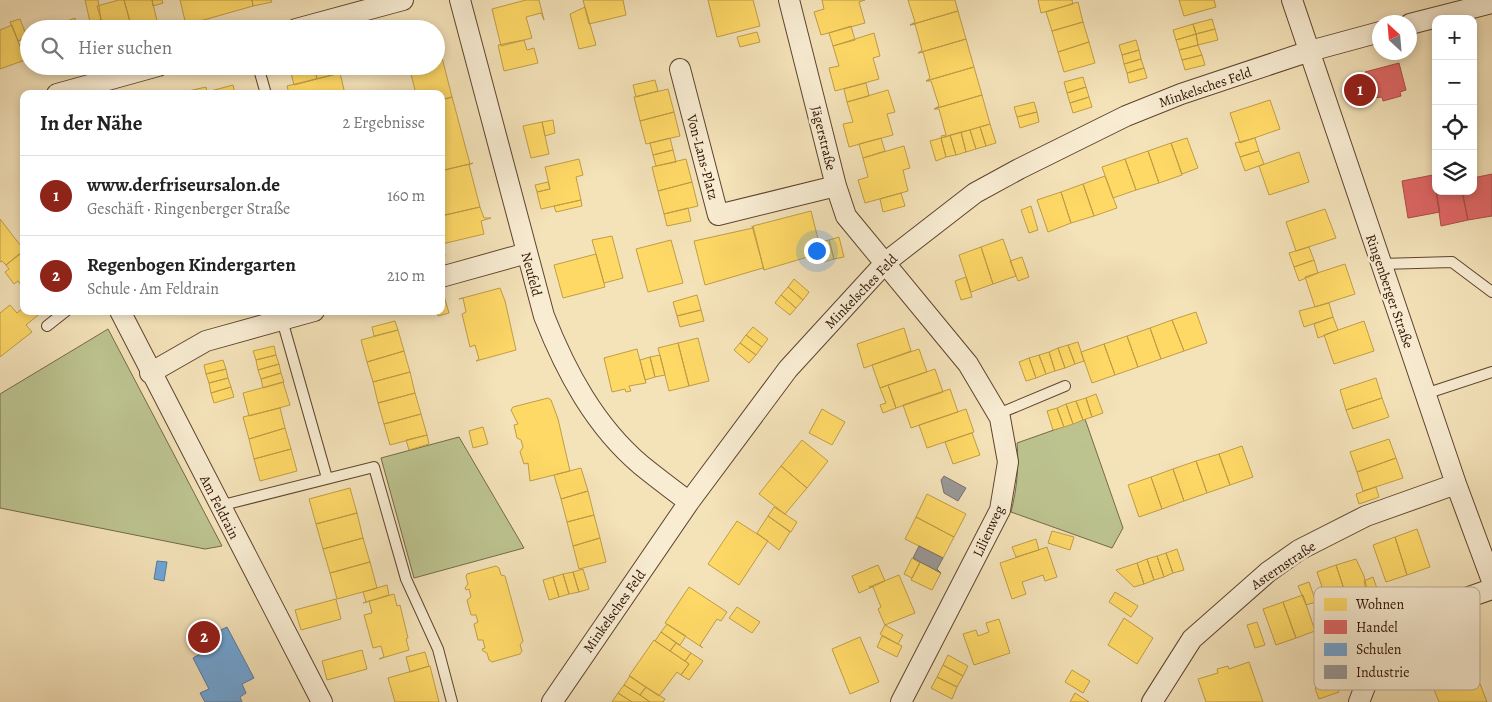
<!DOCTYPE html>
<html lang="de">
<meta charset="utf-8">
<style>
:root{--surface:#fff;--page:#f6f6f6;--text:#222;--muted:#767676;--line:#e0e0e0;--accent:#8f2418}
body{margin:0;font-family:Alegreya,serif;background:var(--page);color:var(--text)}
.controls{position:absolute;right:15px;top:15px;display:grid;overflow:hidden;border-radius:10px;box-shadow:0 2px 8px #0003}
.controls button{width:45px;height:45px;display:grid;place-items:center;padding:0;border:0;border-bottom:1px solid var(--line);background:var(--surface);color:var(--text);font:25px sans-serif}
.compass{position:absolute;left:1372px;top:15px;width:45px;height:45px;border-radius:50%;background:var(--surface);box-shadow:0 2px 8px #0003;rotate:334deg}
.you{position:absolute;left:816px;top:250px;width:18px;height:18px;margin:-12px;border:4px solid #fff;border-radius:50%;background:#1a73e8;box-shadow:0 0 0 8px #1a73e833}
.badge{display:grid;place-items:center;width:32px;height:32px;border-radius:50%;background:var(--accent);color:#fff;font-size:16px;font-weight:700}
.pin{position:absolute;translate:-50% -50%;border:2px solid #fff;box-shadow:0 1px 5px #0006}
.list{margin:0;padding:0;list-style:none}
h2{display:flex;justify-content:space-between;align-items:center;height:65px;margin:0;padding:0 20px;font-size:21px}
h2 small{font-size:16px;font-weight:400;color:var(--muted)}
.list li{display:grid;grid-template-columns:32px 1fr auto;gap:15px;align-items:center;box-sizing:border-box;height:80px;padding:0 20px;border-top:1px solid var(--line)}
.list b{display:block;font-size:19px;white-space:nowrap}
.list p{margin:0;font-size:16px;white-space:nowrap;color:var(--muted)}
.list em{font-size:16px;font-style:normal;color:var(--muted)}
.icon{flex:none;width:28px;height:28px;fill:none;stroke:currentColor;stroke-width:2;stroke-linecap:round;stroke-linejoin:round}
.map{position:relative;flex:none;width:1492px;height:702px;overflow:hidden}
.search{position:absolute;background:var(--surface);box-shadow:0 2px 8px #0003;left:20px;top:20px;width:425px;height:55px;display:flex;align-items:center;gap:12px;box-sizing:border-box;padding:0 18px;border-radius:28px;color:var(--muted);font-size:19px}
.panel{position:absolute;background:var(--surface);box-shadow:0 2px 8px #0003;left:20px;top:90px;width:425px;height:225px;border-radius:10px}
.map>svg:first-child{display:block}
</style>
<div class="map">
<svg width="1492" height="702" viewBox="0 0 1492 702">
<rect width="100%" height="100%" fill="#f4e2b9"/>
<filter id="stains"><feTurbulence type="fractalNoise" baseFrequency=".004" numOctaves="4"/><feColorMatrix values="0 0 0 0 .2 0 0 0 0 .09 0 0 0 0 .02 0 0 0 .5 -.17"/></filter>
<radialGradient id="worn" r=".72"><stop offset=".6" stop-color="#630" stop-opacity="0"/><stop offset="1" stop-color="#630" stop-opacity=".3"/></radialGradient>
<path fill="#bcc38f" stroke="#746a48" d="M108,329L222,546L205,549L0,508V394Z
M1085,419L1123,528L1112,548L1011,512C1017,488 1019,467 1017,443Z
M459,437L524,548L414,578L381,458Z"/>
<path fill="#ffd966" stroke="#c09d47" d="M85,0H98L101,20L90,22Z
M119,0H124L132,29H104L97,6Z
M124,0H152L159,29H132Z
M152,0H162L163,3L153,6Z
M180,0H252L253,6L186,25Z
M252,0H271L272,2L253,6Z
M526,0H539L544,20L541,13L526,17L532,38L501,46L492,9Z
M583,0H623L626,15L589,24Z
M708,0H753L760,26L717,37Z
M822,0H865L859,2L865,23L821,35L814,12L824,9Z
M908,0H955L958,11L910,25L915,22Z
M1038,0H1072L1073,4L1041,13Z
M1179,0H1214L1216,7L1184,16Z
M1078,2L1083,22L1052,31L1046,12Z
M585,7L596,45L579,49L570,14Z
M958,11L966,39L918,53L922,50L915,24L910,25Z
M75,18L79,29H48Z
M20,19L27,37L18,41L10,22Z
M1212,19L1215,29L1196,34L1193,24Z
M1083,22L1089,42L1058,52L1052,31Z
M1193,24L1196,34L1176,40L1173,30Z
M12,25L25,60L0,69V30Z
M851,26L855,40L833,46L829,33Z
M1215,29L1218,40L1198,45L1196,34Z
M757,32L760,42L740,47L737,37Z
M874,33L880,56L873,58L879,79L835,91L829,68L839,66L833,46Z
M436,34L452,97L441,100V94H416L409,66H436Z
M1196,34L1198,45L1179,50L1176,40Z
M966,39L974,67L926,81L930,78L923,52L918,53Z
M524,40L527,50L534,48L538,63L504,71L498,45Z
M1136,40L1139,50L1122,55L1119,45Z
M1089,42L1095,63L1064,72L1058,52Z
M1198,45L1202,55L1182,60L1179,50Z
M1139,50L1141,59L1124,64L1122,55Z
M1202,55L1205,65L1185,70L1182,60Z
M1141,59L1144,68L1127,73L1124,64Z
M289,66H314V67L291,73Z
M327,66L329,76L317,79L314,66Z
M327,66H339L341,73L329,76Z
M339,66H352L353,70L341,73Z
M352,66H364V67L353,70Z
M364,66H381L366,70Z
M314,67L317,79L294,85L291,73Z
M974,67L982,95L934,109L939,106L931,81H926Z
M1144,68L1147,78L1129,83L1127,73Z
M340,73L345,94H289L287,86Z
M1083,77L1086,87L1067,93L1064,82Z
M655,80L658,91L636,97L633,85Z
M866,83L869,96L847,102L844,89Z
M233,85L235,94L184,92L206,87L207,92Z
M1086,87L1089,97L1070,103L1067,93Z
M668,89L674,112L640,121L634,97Z
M888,90L895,112L887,114L893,135L849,147L843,124L853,122L847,102Z
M982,95L990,124L942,138L941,136L946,135L939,109H934Z
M452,97L470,164L444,170L441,158V100Z
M1089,97L1092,107L1073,113L1070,103Z
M1270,100L1280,129L1240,143L1230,113Z
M1034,102L1037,112L1017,117L1014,107Z
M674,112L680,136L646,144L640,121Z
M1037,112L1039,122L1020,128L1017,117Z
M553,120L555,133L545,136L542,122Z
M542,122L549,154L531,158L523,126Z
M990,124L996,143L986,146L980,127Z
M980,127L986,146L976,149L970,130Z
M970,130L976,149L966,152L961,132Z
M961,132L966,152L956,155L950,135Z
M950,135L956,155L946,157L941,138Z
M670,138L673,150L653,155L650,143Z
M881,138L885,151L863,158L859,144Z
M941,138L946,157L936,161L930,141Z
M1187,138L1198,168L1182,174L1171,143Z
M1255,138L1259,151L1240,157L1235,143Z
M1171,143L1182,175L1159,183L1148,151Z
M904,146L910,168L903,170L908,191L865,203L858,180L868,177L863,158Z
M673,150L676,162L656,166L653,155Z
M1148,151L1159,183L1136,190L1125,159Z
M1259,151L1264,164L1245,171L1240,157Z
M1299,152L1309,182L1269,195L1259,166Z
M579,159L583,175L576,177L581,200L541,209L537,192L550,189L545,167Z
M686,159L692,182L658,191L652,167Z
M1125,159L1136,190L1113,198L1102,167Z
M473,163L469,165L480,207L445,215L441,200V171Z
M1105,176L1117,208L1094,216L1083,184Z
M548,182L550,189L537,192L535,185Z
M692,182L698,206L664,214L658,191Z
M1083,184L1094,216L1071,223L1061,192Z
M1061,192L1071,223L1048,232L1037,200Z
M901,193L905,206L883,212L880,199Z
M581,200L582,206L556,212L554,206Z
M1031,206L1038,230L1029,233L1021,210Z
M480,207L484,218H491L481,221L484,234L442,244L441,216Z
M688,208L691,221L667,226L664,214Z
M1325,209L1336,238L1296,251L1286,222Z
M811,211L822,255L821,253L764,270L753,226Z
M0,219L24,250L6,265L2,261L0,262Z
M752,226L764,270L763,268L705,285L694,241L753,228Z
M612,236L623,278L604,283L592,240Z
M839,237L844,257L834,259L829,240Z
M1003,239L1016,276L993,284L981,247Z
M441,240L445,256L441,257Z
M671,240L683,283L648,292L636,249Z
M829,240L834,259L824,262L819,242Z
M981,247L993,284L971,292L959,255Z
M1309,247L1314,260L1294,267L1289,253Z
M24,251V289L18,281L14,284L5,272L9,269L6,265Z
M596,254L605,287L563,298L554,265Z
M1022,257L1029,277L1018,281L1010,261Z
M1314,260L1318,273L1299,281L1294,267Z
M1345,264L1355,294L1315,307L1305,277Z
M966,277L972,297L961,300L955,281Z
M794,279L809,292L803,300L788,287Z
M788,287L803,300L796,308L781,295Z
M500,288L505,301L516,350L476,361L479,359L475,345L470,347L462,314L466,312L463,298L459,299Z
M697,295L701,310L677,316L673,302Z
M781,295L796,308L790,315L775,303Z
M441,296H444L449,313L438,316L437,311H441Z
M1329,303L1333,317L1304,327L1299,311Z
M10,305L17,313L24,307V311H43L26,325L32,332L0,357V313Z
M701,310L704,321L680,327L677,316Z
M1196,312L1207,343L1184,351L1172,320Z
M1333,317L1338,330L1318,338L1314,324Z
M1172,320L1184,351L1161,359L1150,328Z
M395,321L398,330L374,336L372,327Z
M1364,321L1374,351L1334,364L1324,335Z
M753,327L768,339L762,347L746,335Z
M904,328L911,351L864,368L857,344Z
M1150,328L1161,359L1138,367L1127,336Z
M398,330L404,351L367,362L361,340Z
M746,335L762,347L756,355L740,343Z
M1127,336L1138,367L1115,375L1104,344Z
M698,338L709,381L689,386L678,343Z
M1078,342L1084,361L1075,364L1068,345Z
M678,343L689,386L669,391L658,348Z
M740,343L756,355L749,363L734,350Z
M1104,344L1115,375L1092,383L1081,352Z
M1068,345L1075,364L1065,368L1058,348Z
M274,346L276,355L256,360L253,351Z
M1058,348L1065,368L1055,371L1049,352Z
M637,349L646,383L629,386L631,391L626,392L625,389L612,392L604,358Z
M919,349L927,372L880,388L872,365Z
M404,351L410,372L373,382L367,362Z
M1049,352L1055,371L1046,374L1039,355Z
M276,355L279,364L258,370L256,360Z
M660,355L665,375L655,377L650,357Z
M1039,355L1046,374L1036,378L1029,358Z
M650,357L655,377L645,380L640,360Z
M1029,358L1036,378L1026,381L1019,362Z
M223,360L226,369L206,374L204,365Z
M279,364L281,373L261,379L258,370Z
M226,369L228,378L209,383L206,374Z
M935,369L943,392L896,408L888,385Z
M410,372L415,393L378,403L373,382Z
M281,373L284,382L263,388L261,379Z
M228,378L231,387L211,393L209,383Z
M1376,378L1382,398L1346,410L1340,390Z
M283,382L290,405L249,416L243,393Z
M888,385L896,408L883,413L880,405L886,403L880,388Z
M231,387L234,397L214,403L211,393Z
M950,389L958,412L911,428L903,405Z
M415,393L421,414L384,424L378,403Z
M1096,394L1103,413L1092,417L1086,398Z
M548,398L551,400L558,419L570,471L530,481L528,463L524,464L520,452L523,447L521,440L517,438L514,425L518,424L511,410L513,407Z
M1086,398L1092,417L1083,420L1076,401Z
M1382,398L1389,417L1353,429L1346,410Z
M1076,401L1083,420L1073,424L1066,404Z
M1066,404L1073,424L1064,427L1057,408Z
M280,408L285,428L249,439L243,417Z
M1057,408L1064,427L1053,430L1047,411Z
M822,409L845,422L832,445L809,433Z
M966,409L974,432L927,448L919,425Z
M421,414L427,435L390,445L384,424Z
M483,427L488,444L473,448L469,431Z
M285,428L291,449L254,459L249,439Z
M972,433L980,455L953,464L945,442Z
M427,435L429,444L409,450L406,440Z
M1389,439L1396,458L1357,472L1350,452Z
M802,440L828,461L807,488L781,466Z
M1242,446L1253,477L1230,485L1219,454Z
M291,449L297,471L260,481L254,459Z
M1219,454L1230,485L1207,493L1196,461Z
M1396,458L1403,478L1363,491L1357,472Z
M1196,461L1207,493L1184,501L1173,469Z
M781,466L807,488L785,514L759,494Z
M581,468L588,491L561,499L554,475Z
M1173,469L1184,501L1162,509L1151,477Z
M1151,477L1162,509L1139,517L1128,485Z
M1376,487L1379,497L1359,504L1356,494Z
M350,488L357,513L316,524L309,499Z
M588,491L594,515L567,522L561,499Z
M927,494L966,514L954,537L916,517Z
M774,507L797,522L791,532L768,516Z
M357,513L363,538L323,549L316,524Z
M594,515L600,538L573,546L567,522Z
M768,516L790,532L779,550L757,533Z
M916,517L954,537L943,558L905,539Z
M737,521L768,541L739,585L708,564Z
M1417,529L1430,567L1407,575L1395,537Z
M1052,531L1074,537L1070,550L1048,543Z
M1395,537L1407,575L1386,582L1373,545Z
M363,538L370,562L330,573L323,549Z
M600,538L606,562L579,569L573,546Z
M1036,539L1039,550L1016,557L1012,547Z
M1047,547L1057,577L1045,581L1043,575L1022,582L1026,594L1012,599L1000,563Z
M1177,549L1184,570L1173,573L1166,553Z
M1166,553L1173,573L1164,577L1157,556Z
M1157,556L1164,577L1154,580L1147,559Z
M912,558L920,563L912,578L904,574Z
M1147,559L1154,580L1144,584L1137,563Z
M1356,559L1364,576L1368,594L1348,601L1336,565Z
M370,562L377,588L337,599L330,573Z
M920,562L941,573L932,590L911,580Z
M1137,563L1144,584L1134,587L1116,570Z
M878,565L885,581L859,593L852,576Z
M1336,565L1348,601L1329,608L1317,572Z
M496,566L499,568L501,575L505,576L523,641L520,645L522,651L520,654L492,662L489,660L487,653L483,651L482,649L485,648L483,640H478L474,624L478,622L476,615H471L467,600L471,597L469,589L466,590L465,588L468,584L466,577L467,574Z
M583,569L589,589L579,592L573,572Z
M573,572L579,592L569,594L563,574Z
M563,574L569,594L559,597L553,577Z
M899,575L915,613L885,625L878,609L881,607L873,587H869Z
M553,577L559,597L549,600L543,580Z
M1373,577L1380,597L1369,601L1364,581Z
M1309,582L1316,602L1306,605L1298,586Z
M387,585L389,595L366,602L363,592Z
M689,587L727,612L721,621L717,619L700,645L703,648L665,623Z
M1115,592L1138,606L1131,617L1109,602Z
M394,594L397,606L400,605L408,638L406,639L409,650L379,659L384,657L381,646L373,648L364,615L372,613L369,601L363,603Z
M1303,595L1315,631L1296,638L1283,602Z
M336,599L341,619L301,630L295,610Z
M1283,602L1296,638L1276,645L1263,609Z
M737,607L760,622L752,633L729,618Z
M1124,618L1153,638L1137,664L1108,645Z
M999,619L1010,653L974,665L963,634L976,630L978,636L989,632L986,623Z
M1257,622L1265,645L1255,648L1247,625Z
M667,624L686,636L680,645L661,632Z
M1457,624L1487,702H1439L1431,682L1421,685L1405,644Z
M885,625L903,635L898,644L880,634Z
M661,632L676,643L670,651L655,641Z
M882,636L902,646L897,657L877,647Z
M860,637L879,682L850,694L832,649Z
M654,640L689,664L681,675L677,672L659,696L629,676Z
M676,643L691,653L685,661L670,651Z
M362,650L367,669L327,680L322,661Z
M425,652L429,666L410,672L406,657Z
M691,653L703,661L689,680L681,675L689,664L685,661Z
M948,655L968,666L963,676L943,665Z
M1249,662L1263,702H1206L1198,679L1218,673L1217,669L1228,666L1229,669Z
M943,665L963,676L957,687L937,677Z
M430,666L439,702H395L388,678Z
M1072,670L1090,681L1083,693L1065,682Z
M630,676L646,687L640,695L624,685Z
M937,677L957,687L952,699L931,688Z
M1335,681L1339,692L1319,699L1315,688Z
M624,685L640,695L650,702H632L618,693Z
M646,687L665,699L663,702H650L640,695Z
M618,693L632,702H612Z
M1075,693L1089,702H1070Z"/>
<path fill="#e06666" stroke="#aa4c47" d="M1399,63L1406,90L1400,92L1401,96L1383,101L1382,97L1365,99L1359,77L1366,75L1365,72Z
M1492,174V216L1468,220L1462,191H1473V178Z
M1433,175L1440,212L1408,218L1402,181Z
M1436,191H1462L1468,220L1441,226Z"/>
<path fill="#6fa8dc" stroke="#5b7a9a" d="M157,561L167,562L164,581L154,579Z
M227,627L254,678L242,684L246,693L240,697L242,702H205L200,693L209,689L193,658L214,646L208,636Z"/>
<path fill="#999" stroke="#79706b" d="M944,476L966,488L958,501L944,493L941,480Z
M919,546L943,558L937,569L941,573L913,558Z"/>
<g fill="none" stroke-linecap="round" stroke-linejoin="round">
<g stroke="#5f442e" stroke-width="12">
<path id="service" d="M258,66L266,94
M1381,264L1452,262L1492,292
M282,320L327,478
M47,326L66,311
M1425,394L1492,372
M998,414L1065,386
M219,506L374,467L406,579L438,649L452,702"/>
</g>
<g stroke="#5f442e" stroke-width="22">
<path id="minor" d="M460,0L544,316C566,372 595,426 641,465C657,478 673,490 689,502
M789,0L836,186L846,216L968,364L1000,418L1008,462L1000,510L901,702
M1292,0L1456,484L1492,581
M1410,24L1492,3
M296,29L403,0
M680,69L718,215L836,186
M57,94L158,66
M441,277L527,253
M120,311L322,702
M150,373L206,341L314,311
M552,702L689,502L788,369L886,262L975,193L1019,169L1126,116L1181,94L1310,51L1380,32
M1152,702L1192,639L1268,572L1299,550L1366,516L1456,484
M1359,702L1389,625L1492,589"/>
</g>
<use href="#service" stroke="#f8ecd2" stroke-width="10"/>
<use href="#minor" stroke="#f8ecd2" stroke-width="20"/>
</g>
<g text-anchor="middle" stroke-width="5" stroke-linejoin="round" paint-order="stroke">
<g font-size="14" fill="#2d1000" stroke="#f8ecd2">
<text transform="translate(1205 87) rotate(-19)" y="5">Minkelsches Feld</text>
<text transform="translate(824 138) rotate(76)" y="5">Jägerstraße</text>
<text transform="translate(703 157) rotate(75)" y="5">Von-Lans-Platz</text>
<text transform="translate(532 274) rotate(75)" y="5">Neufeld</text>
<text transform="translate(861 291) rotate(-46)" y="5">Minkelsches Feld</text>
<text transform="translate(1390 291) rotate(71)" y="5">Ringenberger Straße</text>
<text transform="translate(220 507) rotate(63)" y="5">Am Feldrain</text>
<text transform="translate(988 531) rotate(-65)" y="5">Lilienweg</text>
<text transform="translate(1283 565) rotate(-34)" y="5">Asternstraße</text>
<text transform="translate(614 611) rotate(-55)" y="5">Minkelsches Feld</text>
</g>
</g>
<rect x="1314" y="587" width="166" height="103" rx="8" fill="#f8ecd2" stroke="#bbaa93" stroke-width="1"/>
<rect x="1324" y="598" width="23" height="13" fill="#ffd966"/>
<rect x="1324" y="620" width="23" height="14" fill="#e06666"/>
<rect x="1324" y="643" width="23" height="13" fill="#6fa8dc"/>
<rect x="1324" y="665" width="23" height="14" fill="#999"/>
<g font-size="14" fill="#2d1000">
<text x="1356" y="609">Wohnen</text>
<text x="1356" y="632">Handel</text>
<text x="1356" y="654">Schulen</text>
<text x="1356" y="677">Industrie</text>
</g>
<rect width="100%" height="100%" filter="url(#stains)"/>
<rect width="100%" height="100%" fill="url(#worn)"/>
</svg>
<div class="controls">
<button>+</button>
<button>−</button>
<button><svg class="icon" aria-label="locate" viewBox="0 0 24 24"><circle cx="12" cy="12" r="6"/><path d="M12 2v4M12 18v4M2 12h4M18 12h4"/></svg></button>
<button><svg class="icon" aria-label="layers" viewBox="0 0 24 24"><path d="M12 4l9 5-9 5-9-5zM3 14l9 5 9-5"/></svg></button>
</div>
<svg class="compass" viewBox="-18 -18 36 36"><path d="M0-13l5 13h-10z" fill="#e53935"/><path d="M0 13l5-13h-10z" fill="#767676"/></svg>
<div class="you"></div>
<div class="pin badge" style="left:1360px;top:90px">1</div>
<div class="pin badge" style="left:204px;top:637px">2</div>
<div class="search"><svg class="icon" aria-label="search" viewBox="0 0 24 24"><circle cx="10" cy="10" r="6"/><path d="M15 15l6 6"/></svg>Hier suchen</div>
<section class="panel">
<h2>In der Nähe<small>2 Ergebnisse</small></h2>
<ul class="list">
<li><span class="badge">1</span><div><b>www.derfriseursalon.de</b><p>Geschäft · Ringenberger Straße</p></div><em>160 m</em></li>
<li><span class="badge">2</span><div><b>Regenbogen Kindergarten</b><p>Schule · Am Feldrain</p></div><em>210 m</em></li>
</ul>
</section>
</div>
